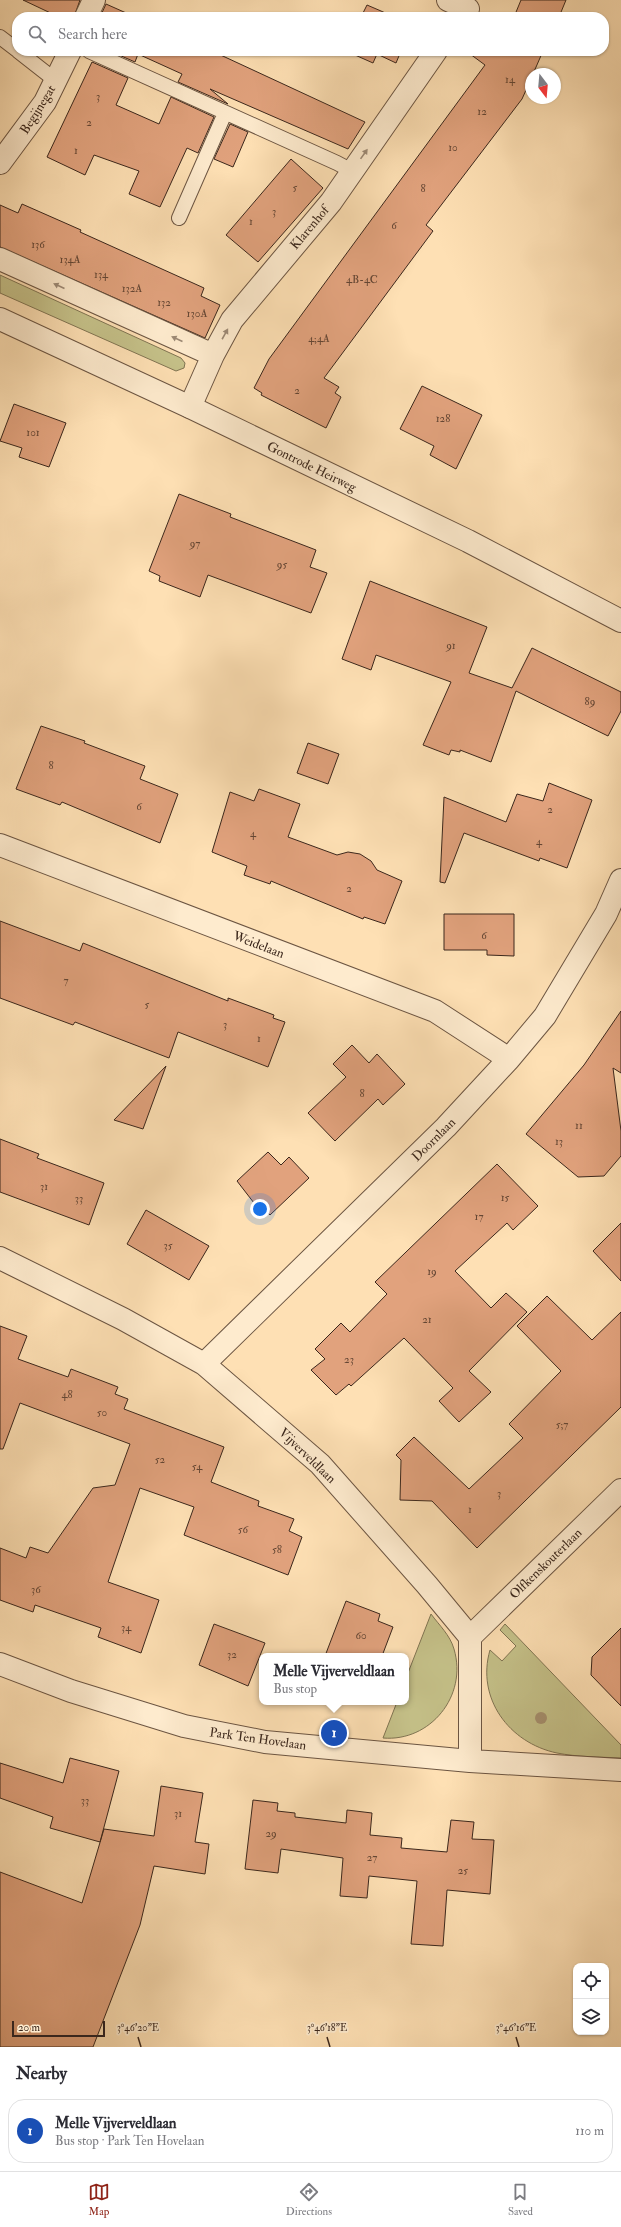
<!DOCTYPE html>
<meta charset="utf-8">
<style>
:root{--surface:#fff;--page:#f7f7f7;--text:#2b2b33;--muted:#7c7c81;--line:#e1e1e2;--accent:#8f2418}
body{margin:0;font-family:"IM FELL Double Pica",serif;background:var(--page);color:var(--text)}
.controls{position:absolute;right:12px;bottom:12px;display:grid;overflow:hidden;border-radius:8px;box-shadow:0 1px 3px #0004}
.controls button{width:36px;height:36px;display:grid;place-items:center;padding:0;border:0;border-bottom:1px solid var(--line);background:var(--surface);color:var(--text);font:20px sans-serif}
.compass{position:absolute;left:525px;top:68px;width:36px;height:36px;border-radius:50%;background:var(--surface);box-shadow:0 1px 3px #0004;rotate:164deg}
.scale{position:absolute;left:12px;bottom:10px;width:93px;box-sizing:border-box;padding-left:4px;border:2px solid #3b271c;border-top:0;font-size:11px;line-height:14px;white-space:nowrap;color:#3b271c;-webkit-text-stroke:3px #feebce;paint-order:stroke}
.you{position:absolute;left:260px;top:1209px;width:14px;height:14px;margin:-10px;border:3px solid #fff;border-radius:50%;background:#1a73e8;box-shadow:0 0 0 6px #1a73e833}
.badge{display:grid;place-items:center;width:26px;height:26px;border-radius:50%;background:var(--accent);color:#fff;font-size:13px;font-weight:700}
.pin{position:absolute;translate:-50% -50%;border:2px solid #fff;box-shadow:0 1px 4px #0006}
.popup{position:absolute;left:259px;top:1653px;width:150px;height:52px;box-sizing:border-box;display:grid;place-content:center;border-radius:8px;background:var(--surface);filter:drop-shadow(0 1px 3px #0005);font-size:13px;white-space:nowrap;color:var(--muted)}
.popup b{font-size:15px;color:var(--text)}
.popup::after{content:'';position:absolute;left:50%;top:100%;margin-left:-8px;border:8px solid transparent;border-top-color:var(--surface)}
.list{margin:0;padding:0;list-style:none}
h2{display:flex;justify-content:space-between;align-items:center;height:52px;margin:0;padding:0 16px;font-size:17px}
h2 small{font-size:13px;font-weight:400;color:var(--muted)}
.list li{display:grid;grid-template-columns:26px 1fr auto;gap:12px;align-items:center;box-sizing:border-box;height:64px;margin:0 8px 8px;padding:0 8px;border:1px solid var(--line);border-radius:16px}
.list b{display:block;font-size:15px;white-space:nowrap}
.list p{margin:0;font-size:13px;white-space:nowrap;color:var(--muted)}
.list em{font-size:13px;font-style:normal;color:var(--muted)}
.icon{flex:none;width:22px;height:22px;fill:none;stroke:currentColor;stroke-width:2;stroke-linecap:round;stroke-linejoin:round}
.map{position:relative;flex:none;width:621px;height:2047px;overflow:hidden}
.search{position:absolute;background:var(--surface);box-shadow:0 1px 3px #0004;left:12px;right:12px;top:12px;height:44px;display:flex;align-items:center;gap:10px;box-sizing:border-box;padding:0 14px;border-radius:16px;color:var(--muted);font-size:15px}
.sheet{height:124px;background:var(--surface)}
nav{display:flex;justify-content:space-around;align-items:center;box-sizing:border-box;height:56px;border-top:1px solid var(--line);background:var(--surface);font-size:11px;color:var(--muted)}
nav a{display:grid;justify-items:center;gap:2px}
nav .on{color:var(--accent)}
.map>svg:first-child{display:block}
</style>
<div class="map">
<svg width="621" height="2047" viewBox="0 0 621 2047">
<rect width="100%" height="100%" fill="#fee0b4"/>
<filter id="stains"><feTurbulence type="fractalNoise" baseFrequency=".005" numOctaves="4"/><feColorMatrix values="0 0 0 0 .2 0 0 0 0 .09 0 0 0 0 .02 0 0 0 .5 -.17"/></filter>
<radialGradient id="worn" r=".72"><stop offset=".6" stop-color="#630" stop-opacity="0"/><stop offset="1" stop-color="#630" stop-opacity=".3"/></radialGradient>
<path fill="#c5c189" stroke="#807452" d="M0,275L181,358L185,363L184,368L176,371L0,293Z
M431,1614C439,1625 450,1635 454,1649C468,1696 430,1742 383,1738L397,1702H406V1678Z
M505,1624L621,1745V1758C600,1757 577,1757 557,1753C509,1743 476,1698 490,1650L502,1661L516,1646L500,1630Z"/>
<path fill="#e1a27d" stroke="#3b271c" d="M23,0H80L74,17H59Z
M521,0H566L559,17H514Z
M106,4L133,16L136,17H100Z
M367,5L381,11L394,17H361Z
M110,51H212L365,122L348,149L210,89L228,104L178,82L182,74L138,54L135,62Z
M346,51H401L396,63L377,54L373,63Z
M466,51H543L533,74H531V79L522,99L426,225L433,231L324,378L339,387L335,393L341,397L326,428L261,395L262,393L254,388L269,359L485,65Z
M92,62L128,78L116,105L159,124L171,97L214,117L198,153L187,148L160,207L129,194L139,171L94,155L85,175L47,157Z
M230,124L248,132L233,167L214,159Z
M291,159L323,188L258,262L226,235Z
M22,204L81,230L80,232L204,288L201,296L220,305L205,338L0,247V205L18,213Z
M422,386L482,415L456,469L430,455L434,446L400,429Z
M14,404L66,423L49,467L19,457L22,448L0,441Z
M179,494L231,514L230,517L316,550L310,567L327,573L311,613L208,575L200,597L159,581L160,576L149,571Z
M370,581L487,627L469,673L512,688L532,648L621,692V711L608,736L516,691L491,762L460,750V752L451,750L449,755L423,745L451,682L376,655L371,670L342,659Z
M41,726L85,741L84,743L145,766L140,779L178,794L160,843L62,802L60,805L16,789Z
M308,743L339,754L328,784L297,773Z
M549,783L592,800L567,868L540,858L539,861L464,833L445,883L440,882L444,797L506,822L517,794L543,801Z
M259,789L300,804L288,837L337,855L348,852L360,854L371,861L377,870L402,881L385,924L364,917L363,919L271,881L270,884L244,875L247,866L212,852L230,792L254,801Z
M444,914H514V956L487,955V950H444Z
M0,921L80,951L83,943L228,1001V998L274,1015L273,1018L285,1022L268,1067L178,1032L169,1058L75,1022L73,1025L0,998Z
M621,1011V1073L613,1068L621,1131V1156L604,1176L578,1177L526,1134L584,1065Z
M352,1045L369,1063L377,1054L405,1084L383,1105L378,1099L335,1141L308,1113L346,1077L333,1064Z
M166,1066L143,1129L114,1120Z
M0,1139L39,1154L37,1158L104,1183L89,1225L0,1192Z
M268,1152L281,1165L289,1157L309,1178L270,1215L256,1201L254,1203L237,1181Z
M497,1164L538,1206L513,1230L507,1223L455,1271L491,1308L506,1293L527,1312L469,1371L491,1392L459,1422L439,1401L453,1388L404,1338L351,1386L349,1384L336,1395L311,1370L325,1359L315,1349L341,1323L350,1332L387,1294L375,1282Z
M146,1210L209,1246L189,1280L127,1244Z
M621,1223V1281L593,1251Z
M547,1296L592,1340L621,1312V1407L477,1548L432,1501L400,1500L401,1460L396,1455L414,1437L469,1489L523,1438L509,1424L561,1371L517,1326Z
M0,1326L27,1336L18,1359L68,1377L71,1369L118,1387L115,1394L128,1399L124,1409L224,1447L211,1482L259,1501L258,1506L294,1519L289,1531L302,1537L288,1575L184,1535L194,1507L140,1488L108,1582L159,1600L141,1653L98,1637L101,1628L35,1605L33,1612L0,1600V1548L26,1558L30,1547L48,1553L93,1488L115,1485L130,1444L20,1403L3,1449H0Z
M346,1601L380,1614L378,1621L393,1627L382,1656H325Z
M214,1624L265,1643L248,1686L199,1665Z
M621,1628V1706L591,1675L592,1657Z
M70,1758L119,1771L100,1842L50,1828L53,1817L0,1798V1763L63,1783Z
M161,1786L203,1793L195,1842L209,1844L205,1874L154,1866L140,1925L93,2047H0V1872L82,1903L104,1829L154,1836Z
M253,1800L278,1803L277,1811L295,1813V1817L346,1823L347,1810L372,1813L370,1835L402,1838L401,1848L447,1852L451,1820L474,1822L472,1839L494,1840L490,1894L447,1890L443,1946L411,1944L417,1881L369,1876L367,1898L340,1896L343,1858L281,1849L278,1873L245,1869Z"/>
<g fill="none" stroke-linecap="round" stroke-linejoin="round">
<g stroke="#6c5542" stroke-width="16">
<path id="service" d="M0,37L17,50
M18,51L55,80
M89,51L337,163L352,171
M179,218L225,113"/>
</g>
<g stroke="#6c5542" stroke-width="24">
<path id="minor" d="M448,0L468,9L461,17
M86,17L94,0
M0,163L45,102L70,51
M0,259L213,355
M190,407L213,355L232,320L331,202L436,51
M0,845L435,1011L509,1059
M0,1258L123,1319L204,1364L320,1464L427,1585L470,1637V1761
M204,1364L446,1127L509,1059L545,1016L606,914L621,880
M470,1637L621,1490
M0,1664L71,1691L184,1726L265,1742L470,1761L621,1770"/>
</g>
<g stroke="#6c5542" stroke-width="24">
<path id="tertiary" d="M0,319L190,407L468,541L621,621"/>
</g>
<use href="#service" stroke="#feebce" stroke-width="14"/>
<use href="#minor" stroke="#feebce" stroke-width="22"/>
<use href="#tertiary" stroke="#feebce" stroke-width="22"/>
</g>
<circle fill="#a6906f" cx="541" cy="1718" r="6"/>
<defs><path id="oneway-solid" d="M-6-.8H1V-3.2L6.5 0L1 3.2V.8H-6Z"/></defs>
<g fill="#9c8975">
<use href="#oneway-solid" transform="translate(364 154) rotate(-55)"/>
<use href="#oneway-solid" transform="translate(59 286) rotate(-156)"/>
<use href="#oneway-solid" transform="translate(225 334) rotate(-61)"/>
<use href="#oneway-solid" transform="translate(177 339) rotate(-156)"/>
</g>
<path fill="none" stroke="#3b271c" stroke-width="1.5" d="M138,2037L141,2047M327,2037L330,2047M516,2037L519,2047"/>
<g text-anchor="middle" stroke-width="3.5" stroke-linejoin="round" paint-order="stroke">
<g font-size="11" fill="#644634">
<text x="510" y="83">14</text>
<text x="98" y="100">3</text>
<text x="482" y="115">12</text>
<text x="89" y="126">2</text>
<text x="453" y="151">10</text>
<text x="76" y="154">1</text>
<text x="295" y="191">5</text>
<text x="423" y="192">8</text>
<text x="274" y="215">3</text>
<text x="251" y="225">1</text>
<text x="394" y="229">6</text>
<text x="38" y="248">136</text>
<text x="70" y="263">134A</text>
<text x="101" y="278">134</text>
<text x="362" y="283">4B-4C</text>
<text x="132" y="292">132A</text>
<text x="164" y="306">132</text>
<text x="197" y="317">130A</text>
<text x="319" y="342">4;4A</text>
<text x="297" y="394">2</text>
<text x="443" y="422">128</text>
<text x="33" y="436">101</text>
<text x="195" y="547">97</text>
<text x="282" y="568">95</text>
<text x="451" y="649">91</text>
<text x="590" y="705">89</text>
<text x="51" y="769">8</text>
<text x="139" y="810">6</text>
<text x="550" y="813">2</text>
<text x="253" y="837">4</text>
<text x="539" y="845">4</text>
<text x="349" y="892">2</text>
<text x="484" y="939">6</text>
<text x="66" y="984">7</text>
<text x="147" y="1008">5</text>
<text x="225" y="1028">3</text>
<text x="259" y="1042">1</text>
<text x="362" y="1097">8</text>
<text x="579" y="1129">11</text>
<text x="559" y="1145">13</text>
<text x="44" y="1190">31</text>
<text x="505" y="1201">15</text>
<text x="79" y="1202">33</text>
<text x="479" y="1220">17</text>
<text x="168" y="1249">35</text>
<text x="432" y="1275">19</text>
<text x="427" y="1323">21</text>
<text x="349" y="1363">23</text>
<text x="67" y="1398">48</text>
<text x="102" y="1416">50</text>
<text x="562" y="1428">5;7</text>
<text x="160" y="1463">52</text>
<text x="197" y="1470">54</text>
<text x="499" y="1497">3</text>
<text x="470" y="1513">1</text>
<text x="243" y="1533">56</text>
<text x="277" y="1553">58</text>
<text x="36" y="1593">36</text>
<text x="126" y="1631">34</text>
<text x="361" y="1639">60</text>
<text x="232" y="1658">32</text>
<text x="85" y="1804">33</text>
<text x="178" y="1817">31</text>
<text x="271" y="1837">29</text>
<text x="372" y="1861">27</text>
<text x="463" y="1874">25</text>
</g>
<g font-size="13" fill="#3b271c" stroke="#feebce">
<text transform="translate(37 109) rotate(-58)" y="5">Begijnegat</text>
<text transform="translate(309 227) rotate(-50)" y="5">Klarenhof</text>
<text transform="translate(312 466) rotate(26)" y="5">Gontrode Heirweg</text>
<text transform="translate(259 944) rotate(21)" y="5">Weidelaan</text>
<text transform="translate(433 1139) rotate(-45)" y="5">Doornlaan</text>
<text transform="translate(308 1455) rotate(44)" y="5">Vijverveldlaan</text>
<text transform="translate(545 1563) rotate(-44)" y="5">Olfkenskouterlaan</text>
<text transform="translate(258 1738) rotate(8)" y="5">Park Ten Hovelaan</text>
</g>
</g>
<g font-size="10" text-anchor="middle" fill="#3b271c" stroke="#feebce" stroke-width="3.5" stroke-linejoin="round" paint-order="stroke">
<text x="138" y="2031">3°46'20"E</text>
<text x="327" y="2031">3°46'18"E</text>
<text x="516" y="2031">3°46'16"E</text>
</g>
<rect width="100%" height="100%" filter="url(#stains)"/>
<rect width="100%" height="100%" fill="url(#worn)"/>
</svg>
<div class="controls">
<button><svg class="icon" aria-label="locate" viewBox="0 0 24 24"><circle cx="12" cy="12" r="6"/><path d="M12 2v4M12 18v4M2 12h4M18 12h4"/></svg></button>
<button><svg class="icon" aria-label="layers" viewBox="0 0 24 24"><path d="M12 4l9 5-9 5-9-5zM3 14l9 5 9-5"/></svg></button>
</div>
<svg class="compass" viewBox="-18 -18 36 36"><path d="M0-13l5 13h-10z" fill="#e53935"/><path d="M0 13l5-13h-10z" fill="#7c7c81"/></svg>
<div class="scale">20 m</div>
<div class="you"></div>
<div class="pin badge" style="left:334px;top:1733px;background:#1a4fb4">1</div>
<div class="popup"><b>Melle Vijverveldlaan</b>Bus stop</div>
<div class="search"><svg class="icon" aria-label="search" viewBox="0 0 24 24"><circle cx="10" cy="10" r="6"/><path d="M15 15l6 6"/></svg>Search here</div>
</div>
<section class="sheet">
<h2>Nearby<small></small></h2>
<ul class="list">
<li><span class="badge" style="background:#1a4fb4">1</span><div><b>Melle Vijverveldlaan</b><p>Bus stop · Park Ten Hovelaan</p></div><em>110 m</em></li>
</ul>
</section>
<nav>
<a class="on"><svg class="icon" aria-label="map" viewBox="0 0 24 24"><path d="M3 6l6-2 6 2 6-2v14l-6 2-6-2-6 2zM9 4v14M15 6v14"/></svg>Map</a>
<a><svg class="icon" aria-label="directions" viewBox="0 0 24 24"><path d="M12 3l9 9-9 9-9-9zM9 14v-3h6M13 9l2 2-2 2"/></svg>Directions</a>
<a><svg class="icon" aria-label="saved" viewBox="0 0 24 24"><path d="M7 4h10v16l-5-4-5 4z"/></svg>Saved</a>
</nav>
